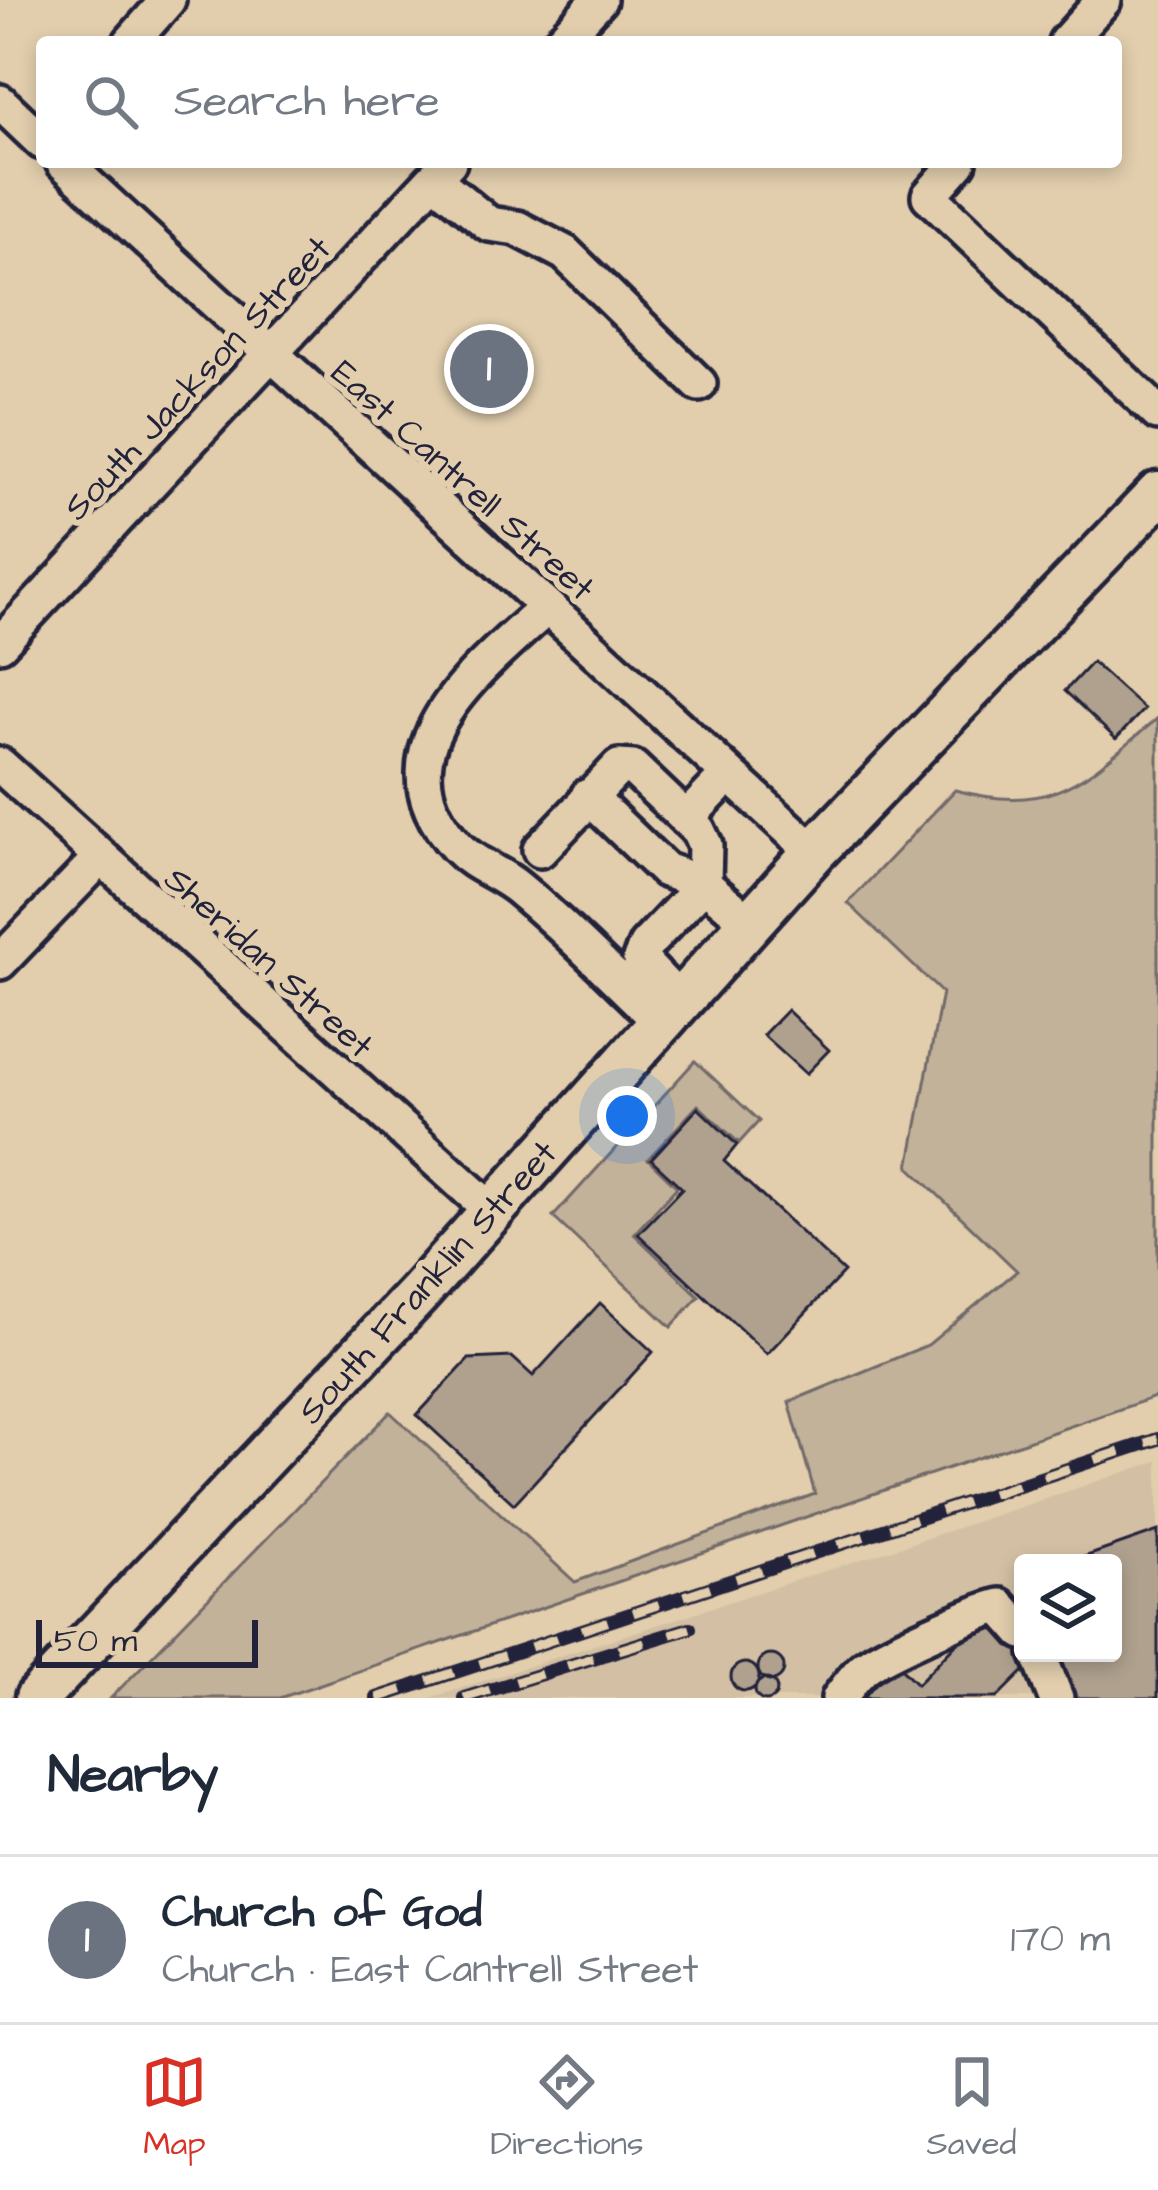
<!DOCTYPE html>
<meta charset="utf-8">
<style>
:root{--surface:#fff;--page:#f6f6f7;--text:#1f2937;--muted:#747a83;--line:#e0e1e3;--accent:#d93025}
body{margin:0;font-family:"Architects Daughter",sans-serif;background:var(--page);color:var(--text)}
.controls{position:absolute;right:36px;bottom:36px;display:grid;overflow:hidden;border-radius:12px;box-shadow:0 6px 18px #0003}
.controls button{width:108px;height:108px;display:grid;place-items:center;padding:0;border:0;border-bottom:3px solid var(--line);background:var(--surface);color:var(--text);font:60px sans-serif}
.scale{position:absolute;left:36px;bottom:30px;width:222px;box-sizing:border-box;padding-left:12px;border:6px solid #22223b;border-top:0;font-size:33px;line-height:42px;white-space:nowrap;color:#22223b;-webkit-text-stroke:9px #e2cead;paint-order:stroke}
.you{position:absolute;left:627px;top:1116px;width:42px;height:42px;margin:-30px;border:9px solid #fff;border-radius:50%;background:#1a73e8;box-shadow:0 0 0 18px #1a73e833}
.badge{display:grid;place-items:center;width:78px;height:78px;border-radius:50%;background:var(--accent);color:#fff;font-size:39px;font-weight:700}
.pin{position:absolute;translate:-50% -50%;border:6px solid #fff;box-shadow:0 3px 12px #0006}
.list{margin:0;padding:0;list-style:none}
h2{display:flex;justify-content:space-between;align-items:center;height:156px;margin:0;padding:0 48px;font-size:51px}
h2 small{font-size:39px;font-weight:400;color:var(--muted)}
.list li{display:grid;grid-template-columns:78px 1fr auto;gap:36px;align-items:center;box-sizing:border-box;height:168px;padding:0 48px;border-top:3px solid var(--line)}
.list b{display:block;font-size:45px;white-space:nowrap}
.list p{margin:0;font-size:39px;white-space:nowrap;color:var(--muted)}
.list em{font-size:39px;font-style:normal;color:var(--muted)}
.icon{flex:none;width:66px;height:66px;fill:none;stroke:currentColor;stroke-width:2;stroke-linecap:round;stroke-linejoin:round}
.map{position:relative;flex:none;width:1158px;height:1698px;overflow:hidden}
.search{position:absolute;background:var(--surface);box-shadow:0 6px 18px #0003;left:36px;right:36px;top:36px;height:132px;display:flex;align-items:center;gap:30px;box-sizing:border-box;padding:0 42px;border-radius:12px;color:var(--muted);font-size:45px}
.sheet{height:324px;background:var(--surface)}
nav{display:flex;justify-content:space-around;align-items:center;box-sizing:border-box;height:168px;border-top:3px solid var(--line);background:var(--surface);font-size:33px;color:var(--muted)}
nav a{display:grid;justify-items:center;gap:6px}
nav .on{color:var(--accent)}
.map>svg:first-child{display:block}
</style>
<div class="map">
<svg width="1158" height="1698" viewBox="0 0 1158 1698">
<rect width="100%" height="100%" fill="#e2cead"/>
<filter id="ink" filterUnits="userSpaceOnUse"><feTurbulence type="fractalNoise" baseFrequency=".00833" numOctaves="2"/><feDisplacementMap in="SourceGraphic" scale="24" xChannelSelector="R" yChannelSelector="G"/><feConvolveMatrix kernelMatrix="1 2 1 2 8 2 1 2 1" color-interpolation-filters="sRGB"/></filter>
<g filter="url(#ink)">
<path fill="#d3c0a4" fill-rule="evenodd" d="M1158,1461V1698H430L924,1539ZM1023,1563H1113V1653H1023Z"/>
<path fill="#c3b29a" stroke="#726a6a" stroke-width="3" d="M1158,718V1396L280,1698H111L390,1412L575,1582L815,1494L789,1402L928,1345L1017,1271L909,1167L942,993L848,903L955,790C1056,816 1083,780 1158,718Z
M695,1061L759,1121L739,1143L698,1105L648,1159L677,1187L634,1234L699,1296L671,1327L553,1217Z"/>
<path fill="#b0a18f" stroke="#22223b" stroke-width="3" d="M1092,662L1144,709L1116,739L1065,691Z
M787,1010L829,1050L806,1074L763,1035Z
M698,1108L737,1145L724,1161L844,1272L767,1354L638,1234L682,1188L651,1159Z
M600,1303L653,1352L514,1504L417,1415L469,1359L512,1357L533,1376Z
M1158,1531V1698H1071L1050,1653H1113V1563H1067Z
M983,1616L1032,1663L997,1698H859L895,1662L917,1684Z
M758 1668a13 13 0 1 1 26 0a13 13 0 1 1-26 0Z
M731 1677a14 14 0 1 1 28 0a14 14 0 1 1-28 0Z
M755 1690a11 11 0 1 1 22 0a11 11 0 1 1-22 0Z"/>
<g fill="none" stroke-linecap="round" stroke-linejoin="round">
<g stroke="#22223b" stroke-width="42">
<path id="minor" d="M131,42L168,0
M560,42L599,0
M1066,42L1104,0
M0,102L42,142
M63,162L814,852
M959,162L929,196L1158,413
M434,179L489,224L517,228L565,253L699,384
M547,607C478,670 369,751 457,847C475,866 499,872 518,888C568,929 613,977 660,1021
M0,644L449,162
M0,765L492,1211
M588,796L665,870L704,884L749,922
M686,819L729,774
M540,850L619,767L633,768L698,830L705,845L704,884L646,945L640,959L679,1000
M0,962L99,859
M1038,1653L1056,1698
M839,1698C847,1688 854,1677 863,1669C879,1654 978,1611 1000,1606L1023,1632"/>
</g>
<g stroke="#22223b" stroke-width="51">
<path id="major" d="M37,1698L418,1294L814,852L1158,494"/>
</g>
<use href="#minor" stroke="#e2cead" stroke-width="33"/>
<use href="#major" stroke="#e2cead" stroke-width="42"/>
<g stroke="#22223b" stroke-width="14">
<path id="rail" d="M377,1698L1158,1439
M464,1698L690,1628"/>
</g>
<use href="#rail" stroke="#e2cead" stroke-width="9" stroke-dasharray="27" stroke-linecap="butt"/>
</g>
</g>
<g text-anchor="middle" stroke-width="12" stroke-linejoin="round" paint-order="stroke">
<g font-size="36" fill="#22223b" stroke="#e2cead">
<text transform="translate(196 377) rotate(-47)" y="13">South Jackson Street</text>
<text transform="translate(464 479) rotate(42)" y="13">East Cantrell Street</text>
<text transform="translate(270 961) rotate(42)" y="13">Sheridan Street</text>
<text transform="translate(426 1281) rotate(-48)" y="13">South Franklin Street</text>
</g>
</g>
</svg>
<div class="controls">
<button><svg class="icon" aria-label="layers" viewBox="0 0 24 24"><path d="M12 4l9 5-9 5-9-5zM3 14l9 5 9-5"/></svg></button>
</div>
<div class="scale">50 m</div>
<div class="you"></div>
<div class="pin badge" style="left:489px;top:369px;background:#6b7280">1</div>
<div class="search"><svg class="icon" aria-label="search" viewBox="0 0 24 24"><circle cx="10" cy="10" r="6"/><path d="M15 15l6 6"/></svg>Search here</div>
</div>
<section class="sheet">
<h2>Nearby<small></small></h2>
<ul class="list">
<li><span class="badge" style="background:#6b7280">1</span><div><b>Church of God</b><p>Church · East Cantrell Street</p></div><em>170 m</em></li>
</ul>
</section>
<nav>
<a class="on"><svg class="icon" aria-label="map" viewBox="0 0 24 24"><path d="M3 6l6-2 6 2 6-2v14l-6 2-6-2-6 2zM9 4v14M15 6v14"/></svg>Map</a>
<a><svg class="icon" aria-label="directions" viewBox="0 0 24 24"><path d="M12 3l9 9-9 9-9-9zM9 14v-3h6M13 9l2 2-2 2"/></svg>Directions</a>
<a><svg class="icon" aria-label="saved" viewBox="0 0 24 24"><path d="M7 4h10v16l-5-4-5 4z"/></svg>Saved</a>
</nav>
